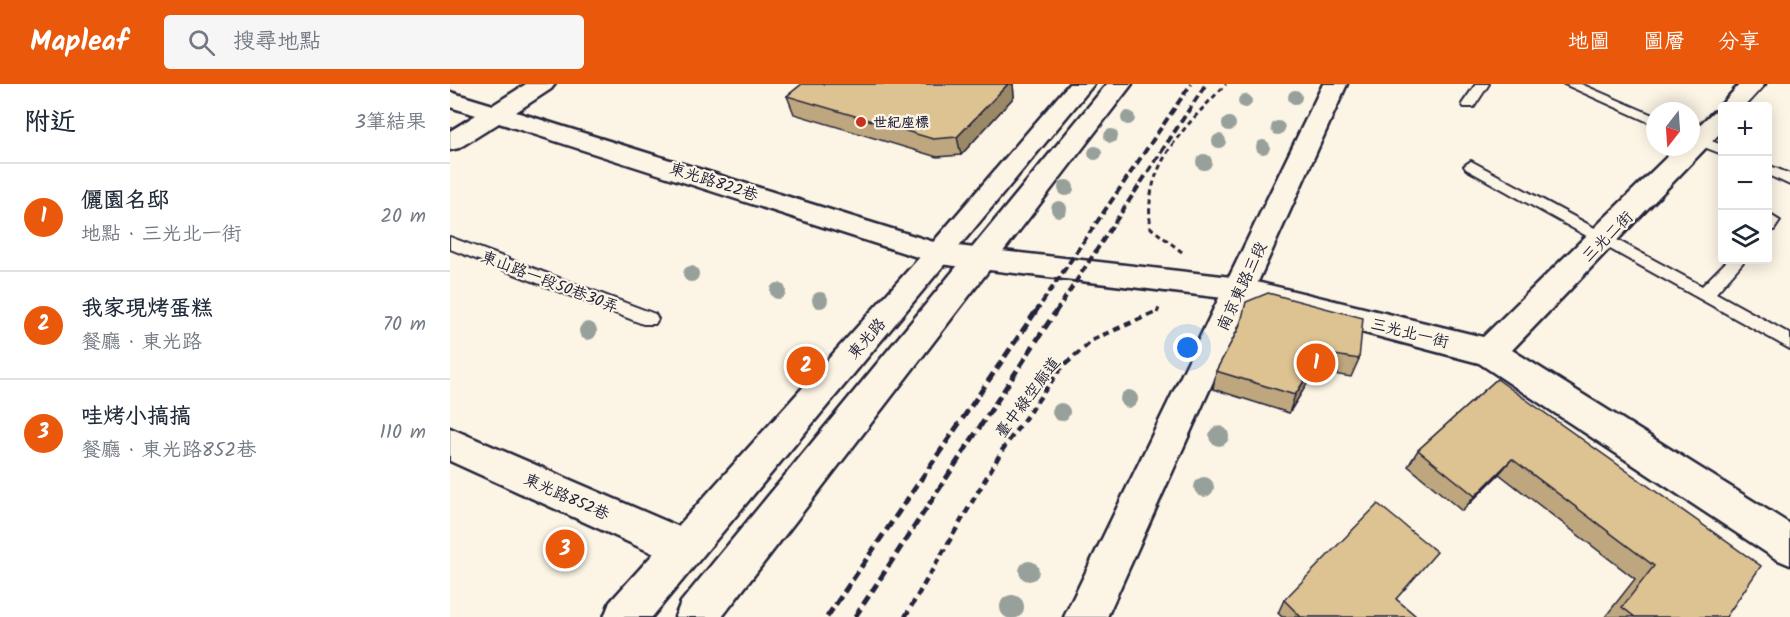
<!DOCTYPE html>
<html lang="zh-TW">
<meta charset="utf-8">
<style>
:root{--surface:#fff;--page:#f6f6f7;--text:#1f2937;--muted:#747a83;--line:#e0e1e3;--accent:#ea580c}
body{margin:0;font-family:Kalam,"LXGW WenKai TC",sans-serif;background:var(--page);color:var(--text)}
.controls{position:absolute;right:18px;top:18px;display:grid;overflow:hidden;border-radius:6px;box-shadow:0 3px 15px #0003}
.controls button{width:54px;height:54px;display:grid;place-items:center;padding:0;border:0;border-bottom:2px solid var(--line);background:var(--surface);color:var(--text);font:30px sans-serif}
.compass{position:absolute;left:1196px;top:18px;width:54px;height:54px;border-radius:50%;background:var(--surface);box-shadow:0 3px 15px #0003;rotate:197deg}
.you{position:absolute;left:738px;top:264px;width:21px;height:21px;margin:-15px;border:4px solid #fff;border-radius:50%;background:#1a73e8;box-shadow:0 0 0 9px #1a73e833}
.badge{display:grid;place-items:center;width:39px;height:39px;border-radius:50%;background:var(--accent);color:#fff;font-size:20px;font-weight:700}
.pin{position:absolute;translate:-50% -50%;border:3px solid #fff;box-shadow:0 2px 6px #0006}
.list{margin:0;padding:0;list-style:none}
h2{display:flex;justify-content:space-between;align-items:center;height:78px;margin:0;padding:0 24px;font-size:26px}
h2 small{font-size:20px;font-weight:400;color:var(--muted)}
.list li{display:grid;grid-template-columns:39px 1fr auto;gap:18px;align-items:center;box-sizing:border-box;height:108px;padding:0 24px;border-top:2px solid var(--line)}
.list b{display:block;font-size:22px;white-space:nowrap}
.list p{margin:0;font-size:20px;white-space:nowrap;color:var(--muted)}
.list em{font-size:20px;font-style:normal;color:var(--muted)}
.icon{flex:none;width:33px;height:33px;fill:none;stroke:currentColor;stroke-width:2;stroke-linecap:round;stroke-linejoin:round}
.map{position:relative;flex:none;width:1340px;height:533px;overflow:hidden}
header{display:flex;align-items:center;gap:36px;box-sizing:border-box;height:84px;padding:0 30px;background:var(--accent);color:#fff}
header strong{font-size:28px}
nav{display:flex;gap:33px;margin-inline-start:auto;font-size:21px}
.search{width:420px;height:54px;background:var(--page);display:flex;align-items:center;gap:15px;box-sizing:border-box;padding:0 21px;border-radius:6px;color:var(--muted);font-size:22px}
main{display:flex}
aside{flex:1;background:var(--surface)}
.map>svg:first-child{display:block}
</style>
<header>
<strong>Mapleaf</strong>
<div class="search"><svg class="icon" aria-label="search" viewBox="0 0 24 24"><circle cx="10" cy="10" r="6"/><path d="M15 15l6 6"/></svg>搜尋地點</div>
<nav><a>地圖</a><a>圖層</a><a>分享</a></nav>
</header>
<main>
<aside>
<h2>附近<small>3筆結果</small></h2>
<ul class="list">
<li><span class="badge">1</span><div><b>儷園名邸</b><p>地點 · 三光北一街</p></div><em>20 m</em></li>
<li><span class="badge">2</span><div><b>我家現烤蛋糕</b><p>餐廳 · 東光路</p></div><em>70 m</em></li>
<li><span class="badge">3</span><div><b>哇烤小搞搞</b><p>餐廳 · 東光路852巷</p></div><em>110 m</em></li>
</ul>
</aside>
<div class="map">
<svg width="1340" height="533" viewBox="0 0 1340 533">
<rect width="100%" height="100%" fill="#fcf5e5"/>
<filter id="ink" filterUnits="userSpaceOnUse"><feTurbulence type="fractalNoise" baseFrequency=".0167" numOctaves="2"/><feDisplacementMap in="SourceGraphic" scale="12" xChannelSelector="R" yChannelSelector="G"/><feConvolveMatrix kernelMatrix="1 2 1 2 8 2 1 2 1" color-interpolation-filters="sRGB"/></filter>
<g filter="url(#ink)">
<g fill="none" stroke-linecap="round" stroke-linejoin="round">
<g stroke="#22223b" stroke-width="4">
<path id="lane" d="M1026,0H1039L1024,23H1014L1012,20Z
M1114,0H1131L1205,32V41Z
M1241,49L1272,61V70L1241,58Z
M1021,77L1252,202L1278,176H1295L1266,209L1340,250V265L1016,85L1014,82Z
M1318,81L1340,90V101L1318,91Z
M1322,132L1330,137L1324,146L1318,147V133Z
M0,153L205,230L208,235L205,240H193L0,165Z"/>
</g>
<g stroke="#22223b" stroke-width="5">
<path id="street" d="M76,0H105L101,5L66,28L490,160L790,194L1033,253L1227,63H1241V49L1263,28L1272,26L1270,22L1290,0H1315L1295,22H1272V47L1062,266L1340,440V481L1326,475L1029,279L790,216L489,180L49,39L9,64L0,66V47L26,31L0,23V8L43,21Z
M0,344L248,451L254,464L248,477L234,483L220,477L0,377Z"/>
</g>
<g stroke="#22223b" stroke-width="5">
<path id="secondary" d="M619,0H644L202,533H154L160,518L479,163Z
M657,0H682L272,533H225L231,518Z
M873,0H897L657,533H614Z"/>
</g>
<path stroke="#22223b" stroke-width="3" stroke-dasharray="5 4" stroke-linecap="butt" d="M732,168L701,144C691,82 737,41 776,0
M707,229L709,224"/>
<path stroke="#22223b" stroke-width="4.5" stroke-dasharray="7 5" stroke-linecap="butt" d="M455,533L553,365L611,284L644,255L708,227"/>
<use href="#lane" fill="#fcf5e5" fill-rule="evenodd"/>
<use href="#street" fill="#fcf5e5" fill-rule="evenodd"/>
<use href="#secondary" fill="#fcf5e5" fill-rule="evenodd"/>
<path stroke="#22223b" stroke-width="4" stroke-dasharray="8 4" stroke-linecap="butt" d="M585,229L741,0
M605,229L756,0"/>
<path stroke="#22223b" stroke-width="5" stroke-dasharray="10 5" stroke-linecap="butt" d="M377,533L586,227
M405,533L606,227"/>
</g>
<g fill="#97a09a">
<circle cx="845" cy="13" r="7"/>
<circle cx="795" cy="17" r="7"/>
<circle cx="678" cy="34" r="7"/>
<circle cx="779" cy="40" r="7"/>
<circle cx="828" cy="44" r="7"/>
<circle cx="661" cy="52" r="7"/>
<circle cx="769" cy="57" r="7"/>
<circle cx="813" cy="63" r="7"/>
<circle cx="645" cy="69" r="7"/>
<circle cx="754" cy="78" r="8"/>
<circle cx="616" cy="104" r="8"/>
<circle cx="609" cy="125" r="8"/>
<circle cx="241" cy="190" r="8"/>
<circle cx="328" cy="207" r="8"/>
<circle cx="370" cy="216" r="8"/>
<circle cx="138" cy="247" r="9"/>
<circle cx="679" cy="315" r="9"/>
<circle cx="611" cy="328" r="9"/>
<circle cx="769" cy="352" r="10"/>
<circle cx="754" cy="403" r="10"/>
<circle cx="579" cy="487" r="10"/>
<circle cx="562" cy="523" r="12"/>
</g>
<path fill="#bea77e" stroke="#22223b" stroke-width="1.5" d="M352,0H563L564,13L511,71L487,73L344,30L337,12Z
M790,242L909,275L901,293L865,287L839,329L763,305L766,287Z
M1047,295L1276,533H1155L1185,495L1049,390L1012,427L958,382L968,366Z
M946,515L967,533H832L828,529L834,516Z"/>
<path fill="#9b8866" stroke="#22223b" stroke-width="1.5" d="M558,0H563L564,13L511,71L507,53Z
M872,269L865,287L839,329L845,311Z
M1062,375L1049,390L1012,427L1025,412Z"/>
<path fill="#ddc292" stroke="#22223b" stroke-width="1.5" d="M352,0H558L507,53L483,55L337,12Z
M818,209L913,234L909,275L872,269L845,311L766,287L790,242L796,218Z
M1047,295L1311,482L1276,533H1185L1172,523L1204,482L1062,375L1025,412L968,366Z
M928,420L987,468L946,515L967,533H851L834,516Z"/>
</g>
<circle fill="#c8321e" stroke="#fcf5e5" stroke-width="2" cx="411" cy="38" r="6"/>
<g text-anchor="middle" stroke-width="4.5" stroke-linejoin="round" paint-order="stroke">
<g font-size="14" font-weight="bold" fill="#22223b" stroke="#fcf5e5" text-anchor="start">
<text x="423" y="43">世紀座標</text>
</g>
<g font-size="16" fill="#22223b" stroke="#fcf5e5">
<text transform="translate(264 97) rotate(18)" y="6">東光路822巷</text>
<text transform="translate(1157 152) rotate(-45)" y="6">三光二街</text>
<text transform="translate(100 197) rotate(21)" y="6">東山路一段50巷30弄</text>
<text transform="translate(791 202) rotate(-65)" y="6">南京東路三段</text>
<text transform="translate(960 248) rotate(14)" y="6">三光北一街</text>
<text transform="translate(416 254) rotate(-49)" y="6">東光路</text>
<text transform="translate(577 313) rotate(-53)" y="6">臺中綠空廊道</text>
<text transform="translate(117 412) rotate(24)" y="6">東光路852巷</text>
</g>
</g>
</svg>
<div class="controls">
<button>+</button>
<button>−</button>
<button><svg class="icon" aria-label="layers" viewBox="0 0 24 24"><path d="M12 4l9 5-9 5-9-5zM3 14l9 5 9-5"/></svg></button>
</div>
<svg class="compass" viewBox="-18 -18 36 36"><path d="M0-13l5 13h-10z" fill="#e53935"/><path d="M0 13l5-13h-10z" fill="#747a83"/></svg>
<div class="you"></div>
<div class="pin badge" style="left:866px;top:279px">1</div>
<div class="pin badge" style="left:356px;top:282px">2</div>
<div class="pin badge" style="left:115px;top:465px">3</div>
</div>
</main>
